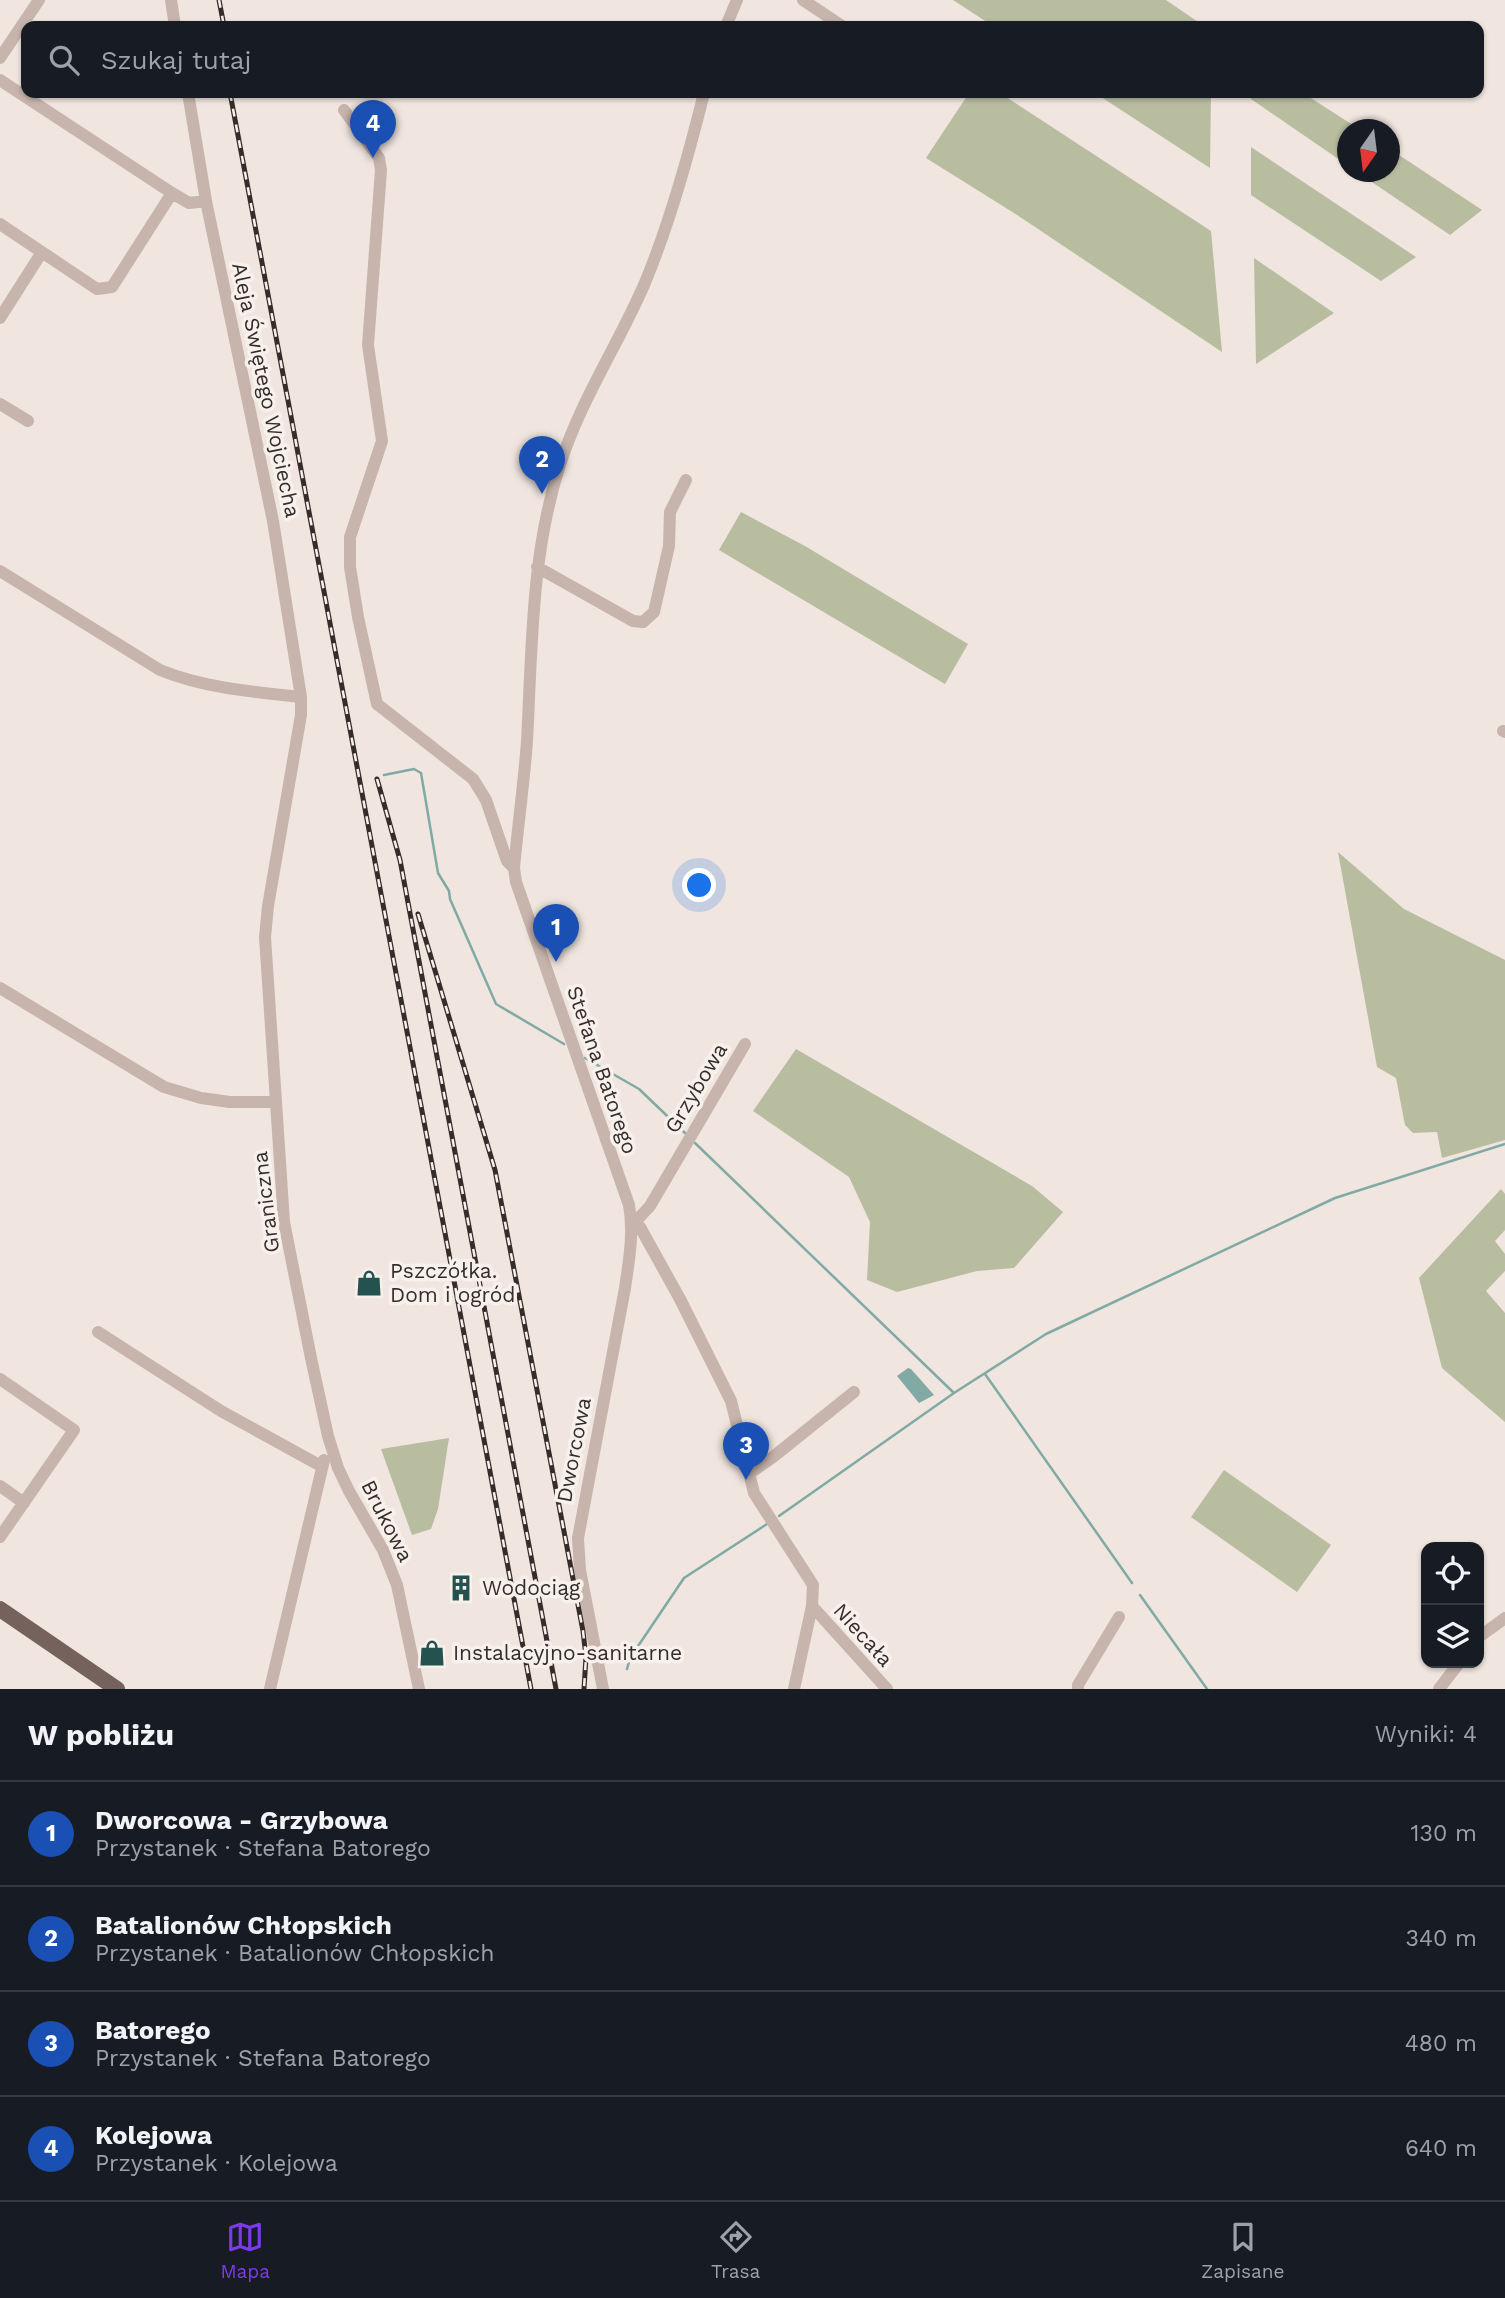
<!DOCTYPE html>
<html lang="pl">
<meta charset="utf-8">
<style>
:root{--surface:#171b24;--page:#242831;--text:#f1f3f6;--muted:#9ea1a6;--line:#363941;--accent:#7c3aed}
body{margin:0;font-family:"Work Sans",sans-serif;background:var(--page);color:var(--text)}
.controls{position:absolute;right:21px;bottom:21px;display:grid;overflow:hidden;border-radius:14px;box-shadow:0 2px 5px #0004}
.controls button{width:63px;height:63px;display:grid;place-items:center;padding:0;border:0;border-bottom:2px solid var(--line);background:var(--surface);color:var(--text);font:35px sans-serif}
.compass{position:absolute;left:1337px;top:119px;width:63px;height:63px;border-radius:50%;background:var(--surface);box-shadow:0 2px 5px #0004;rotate:194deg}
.you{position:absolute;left:700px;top:886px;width:24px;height:24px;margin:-18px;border:5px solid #fff;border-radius:50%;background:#1a73e8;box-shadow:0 0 0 10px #1a73e833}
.badge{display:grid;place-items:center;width:46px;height:46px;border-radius:50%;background:var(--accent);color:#fff;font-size:23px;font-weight:700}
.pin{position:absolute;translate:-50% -58px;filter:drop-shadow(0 2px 4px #0008)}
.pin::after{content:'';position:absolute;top:37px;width:24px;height:21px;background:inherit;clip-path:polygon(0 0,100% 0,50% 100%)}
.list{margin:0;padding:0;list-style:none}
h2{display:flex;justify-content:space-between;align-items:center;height:91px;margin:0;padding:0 28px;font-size:30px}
h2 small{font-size:23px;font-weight:400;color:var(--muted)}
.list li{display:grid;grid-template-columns:46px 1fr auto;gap:21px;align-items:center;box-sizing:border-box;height:105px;padding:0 28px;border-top:2px solid var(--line)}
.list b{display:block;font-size:26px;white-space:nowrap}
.list p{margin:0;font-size:23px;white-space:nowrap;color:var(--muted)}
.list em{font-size:23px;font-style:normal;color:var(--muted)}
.icon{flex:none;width:38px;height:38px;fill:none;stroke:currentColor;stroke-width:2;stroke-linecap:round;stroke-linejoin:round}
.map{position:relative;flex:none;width:1505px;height:1689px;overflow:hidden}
.search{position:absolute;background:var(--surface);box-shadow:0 2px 5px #0004;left:21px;right:21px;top:21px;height:77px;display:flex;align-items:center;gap:18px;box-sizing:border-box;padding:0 24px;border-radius:14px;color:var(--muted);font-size:26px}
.sheet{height:511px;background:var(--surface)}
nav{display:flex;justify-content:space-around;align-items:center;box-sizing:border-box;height:98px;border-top:2px solid var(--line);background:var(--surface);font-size:19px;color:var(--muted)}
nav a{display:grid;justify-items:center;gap:4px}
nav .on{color:var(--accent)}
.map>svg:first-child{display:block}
</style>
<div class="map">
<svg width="1505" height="1689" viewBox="0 0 1505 1689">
<rect width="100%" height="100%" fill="#f0e5df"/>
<path fill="#b8bda0" d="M953,0H1166L1204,26H993Z
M969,93H1000L1211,231L1222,352L1014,213L926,158Z
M1095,93H1211L1210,168Z
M1251,93H1303L1359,129L1348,130L1347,165L1251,99Z
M1251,147L1416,257L1381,281L1251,195Z
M1390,149L1482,210L1450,235L1357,172H1390Z
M1254,258L1334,313L1256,364Z
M741,512L805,546L968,644L945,684L719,550Z
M1338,852L1404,909L1505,960V1140L1442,1158L1437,1132L1413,1133L1405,1125L1396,1078L1377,1067Z
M796,1049L1032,1186L1063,1212L1014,1268L977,1271L897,1292L867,1280L870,1222L849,1177L753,1111Z
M1501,1189L1505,1194V1230L1495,1241L1505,1254V1271L1486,1291L1505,1313V1422L1442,1368L1419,1278Z
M449,1438L438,1509L431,1529L412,1535L381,1449Z
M1224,1470L1331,1545L1297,1592L1191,1517Z"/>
<path fill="#81aaa5" d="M908,1368L911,1369L934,1395L919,1403L897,1376Z"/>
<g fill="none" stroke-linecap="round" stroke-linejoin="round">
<path stroke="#81aaa5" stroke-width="2.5" d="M384,775L414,769L421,773L438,873L449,891L450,899L496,1004L564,1044
M585,1058L639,1089L686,1134
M695,1143L954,1393L1046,1334L1335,1198L1505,1144
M985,1374L1132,1583
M779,1516L954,1393
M1140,1595L1207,1689
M627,1669L630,1658L684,1578L767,1524"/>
<path stroke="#c7b4ac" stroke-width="12" d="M171,0L175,26
M803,0L842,26
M726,26L737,0
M0,58L39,0
M0,80L172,193L112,287L97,289L0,224
M188,93L206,201L273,521L301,697V715L268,906L265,937L284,1222L311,1358L328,1436L338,1468L349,1491L383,1550L397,1585L419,1689
M344,110L379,158L381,170L368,345L382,441L350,537V567L358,617L377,704L473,779L486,800L507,861L514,868
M172,193L189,203L206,201
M0,318L42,252
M0,404L28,421
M537,567L633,621L643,622L654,612L669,546L670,512L686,480
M0,571L160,670C204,688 254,692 301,697
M1503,731L1505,732
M0,988L164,1087L201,1098L230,1102H275
M631,1218L640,1227L680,1299L731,1401L754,1493L813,1585L812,1606L794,1689
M636,1221L650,1206L745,1044
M98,1332L221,1411L321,1466
M0,1379L74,1430L0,1537
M750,1473L773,1457L854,1392
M0,1486L24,1503
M812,1606L887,1689
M1479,1637L1505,1618
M270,1689L324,1460
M603,1689L580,1570L578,1538L625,1288C629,1261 634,1233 629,1205L516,882L514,868C518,825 524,783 527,741C532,649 531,556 559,468C579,403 617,347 644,285C670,223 688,158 704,93
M1078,1689V1685L1119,1617
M1439,1689L1459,1663"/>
<path stroke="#76625d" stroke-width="16" d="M0,1609L117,1689"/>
<g stroke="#362c2a" stroke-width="5">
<path id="rail" d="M219,0L224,26
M230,93L531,1689
M377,779L400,860L556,1689
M418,914L495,1170L583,1631L586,1657L584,1689"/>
</g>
<use href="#rail" stroke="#f8f0eb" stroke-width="2.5" stroke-dasharray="8" stroke-linecap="butt"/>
</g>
<defs>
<g id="shop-bare" transform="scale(2.1)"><path d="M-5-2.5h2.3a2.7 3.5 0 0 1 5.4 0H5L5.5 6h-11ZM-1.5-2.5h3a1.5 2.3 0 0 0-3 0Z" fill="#24534f" stroke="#f8f0eb" stroke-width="2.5" paint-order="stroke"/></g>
<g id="building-bare" transform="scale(2.1)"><path d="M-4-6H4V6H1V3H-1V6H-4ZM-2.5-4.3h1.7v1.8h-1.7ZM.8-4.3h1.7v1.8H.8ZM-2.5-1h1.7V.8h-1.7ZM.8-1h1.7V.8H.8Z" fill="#24534f" stroke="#f8f0eb" stroke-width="2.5" paint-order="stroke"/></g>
</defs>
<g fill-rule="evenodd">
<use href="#shop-bare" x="369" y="1283"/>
<use href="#building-bare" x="461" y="1588"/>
<use href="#shop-bare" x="432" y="1653"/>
</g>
<g text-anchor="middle" stroke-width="7" stroke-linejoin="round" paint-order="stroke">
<g font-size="21" fill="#362c2a" stroke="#f8f0eb">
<text transform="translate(266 390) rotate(78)" y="7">Aleja Świętego Wojciecha</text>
<text transform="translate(602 1070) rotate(71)" y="7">Stefana Batorego</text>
<text transform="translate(696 1088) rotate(-59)" y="7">Grzybowa</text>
<text transform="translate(266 1202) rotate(-97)" y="7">Graniczna</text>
<text transform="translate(574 1450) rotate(-79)" y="7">Dworcowa</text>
<text transform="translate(387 1521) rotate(63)" y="7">Brukowa</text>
<text transform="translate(863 1635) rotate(48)" y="7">Niecała</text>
</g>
<g font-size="21" fill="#362c2a" stroke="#f8f0eb" text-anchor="start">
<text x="390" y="1278">Pszczółka.<tspan x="390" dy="24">Dom i ogród</tspan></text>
<text x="482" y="1595">Wodociąg</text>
<text x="453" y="1660">Instalacyjno-sanitarne</text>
</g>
</g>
</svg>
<div class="controls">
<button><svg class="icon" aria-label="locate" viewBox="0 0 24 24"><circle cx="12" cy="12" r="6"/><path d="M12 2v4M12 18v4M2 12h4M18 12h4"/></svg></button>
<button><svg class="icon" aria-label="layers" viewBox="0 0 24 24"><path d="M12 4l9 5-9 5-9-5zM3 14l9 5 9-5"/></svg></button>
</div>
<svg class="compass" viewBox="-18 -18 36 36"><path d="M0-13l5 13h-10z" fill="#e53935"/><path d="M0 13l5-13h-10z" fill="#9ea1a6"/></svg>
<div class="you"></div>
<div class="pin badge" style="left:556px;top:962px;background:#1a4fb4">1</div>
<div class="pin badge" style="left:542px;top:494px;background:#1a4fb4">2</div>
<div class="pin badge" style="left:746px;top:1480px;background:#1a4fb4">3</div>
<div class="pin badge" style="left:373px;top:158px;background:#1a4fb4">4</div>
<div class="search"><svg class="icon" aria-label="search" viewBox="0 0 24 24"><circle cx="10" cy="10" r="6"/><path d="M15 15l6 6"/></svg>Szukaj tutaj</div>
</div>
<section class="sheet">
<h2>W pobliżu<small>Wyniki: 4</small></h2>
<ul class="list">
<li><span class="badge" style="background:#1a4fb4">1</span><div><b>Dworcowa - Grzybowa</b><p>Przystanek · Stefana Batorego</p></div><em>130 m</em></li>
<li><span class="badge" style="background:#1a4fb4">2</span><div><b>Batalionów Chłopskich</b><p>Przystanek · Batalionów Chłopskich</p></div><em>340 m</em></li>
<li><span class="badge" style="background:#1a4fb4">3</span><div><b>Batorego</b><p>Przystanek · Stefana Batorego</p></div><em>480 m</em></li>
<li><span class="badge" style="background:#1a4fb4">4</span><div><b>Kolejowa</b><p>Przystanek · Kolejowa</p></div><em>640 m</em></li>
</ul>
</section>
<nav>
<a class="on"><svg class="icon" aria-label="map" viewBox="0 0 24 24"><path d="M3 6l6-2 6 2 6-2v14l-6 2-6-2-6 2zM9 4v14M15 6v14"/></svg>Mapa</a>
<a><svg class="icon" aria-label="directions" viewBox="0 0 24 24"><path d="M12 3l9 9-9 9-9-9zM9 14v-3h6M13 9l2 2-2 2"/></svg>Trasa</a>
<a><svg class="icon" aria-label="saved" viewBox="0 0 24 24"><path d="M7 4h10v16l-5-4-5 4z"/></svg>Zapisane</a>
</nav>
